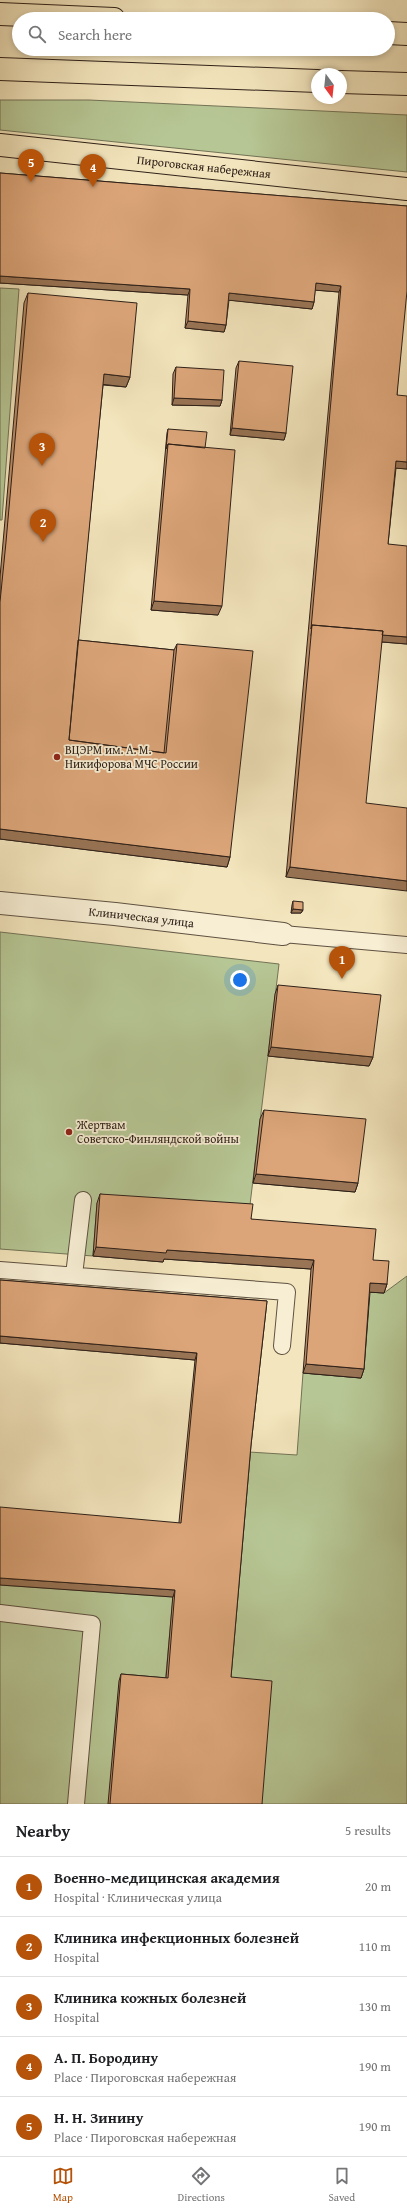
<!DOCTYPE html>
<meta charset="utf-8">
<style>
:root{--surface:#fff;--page:#f2f2f2;--text:#202124;--muted:#757577;--line:#e0e0e0;--accent:#b45309}
body{margin:0;font-family:"Gentium Book Plus",serif;background:var(--page);color:var(--text)}
.compass{position:absolute;left:311px;top:68px;width:36px;height:36px;border-radius:50%;background:var(--surface);box-shadow:0 2px 6px #0003;rotate:165deg}
.you{position:absolute;left:240px;top:980px;width:14px;height:14px;margin:-10px;border:3px solid #fff;border-radius:50%;background:#1a73e8;box-shadow:0 0 0 6px #1a73e833}
.badge{display:grid;place-items:center;width:26px;height:26px;border-radius:50%;background:var(--accent);color:#fff;font-size:13px;font-weight:700}
.pin{position:absolute;translate:-50% -33px;filter:drop-shadow(0 1px 2px #0008)}
.pin::after{content:'';position:absolute;top:21px;width:14px;height:12px;background:inherit;clip-path:polygon(0 0,100% 0,50% 100%)}
.list{margin:0;padding:0;list-style:none}
h2{display:flex;justify-content:space-between;align-items:center;height:52px;margin:0;padding:0 16px;font-size:17px}
h2 small{font-size:13px;font-weight:400;color:var(--muted)}
.list li{display:grid;grid-template-columns:26px 1fr auto;gap:12px;align-items:center;box-sizing:border-box;height:60px;padding:0 16px;border-top:1px solid var(--line)}
.list b{display:block;font-size:15px;white-space:nowrap}
.list p{margin:0;font-size:13px;white-space:nowrap;color:var(--muted)}
.list em{font-size:13px;font-style:normal;color:var(--muted)}
.icon{flex:none;width:22px;height:22px;fill:none;stroke:currentColor;stroke-width:2;stroke-linecap:round;stroke-linejoin:round}
.map{position:relative;flex:none;width:407px;height:1804px;overflow:hidden}
.search{position:absolute;background:var(--surface);box-shadow:0 2px 6px #0003;left:12px;right:12px;top:12px;height:44px;display:flex;align-items:center;gap:10px;box-sizing:border-box;padding:0 14px;border-radius:22px;color:var(--muted);font-size:15px}
.sheet{height:352px;background:var(--surface)}
nav{display:flex;justify-content:space-around;align-items:center;box-sizing:border-box;height:56px;border-top:1px solid var(--line);background:var(--surface);font-size:11px;color:var(--muted)}
nav a{display:grid;justify-items:center;gap:2px}
nav .on{color:var(--accent)}
.map>svg:first-child{display:block}
</style>
<div class="map">
<svg width="407" height="1804" viewBox="0 0 407 1804">
<rect width="100%" height="100%" fill="#f3e5bd"/>
<filter id="stains"><feTurbulence type="fractalNoise" baseFrequency=".005" numOctaves="4"/><feColorMatrix values="0 0 0 0 .2 0 0 0 0 .09 0 0 0 0 .02 0 0 0 .5 -.17"/></filter>
<radialGradient id="worn" r=".72"><stop offset=".6" stop-color="#630" stop-opacity="0"/><stop offset="1" stop-color="#630" stop-opacity=".3"/></radialGradient>
<path fill="#b6c694" stroke="#727356" d="M0,100H89L407,115V172L0,130Z
M0,288L19,289L2,520H0Z
M0,932L279,964L249,1213L97,1203L93,1256L0,1249Z
M407,1276V1804H260L229,1684L249,1452L297,1455L303,1373L361,1378L367,1292L384,1293Z
M0,1585L173,1597L165,1685L108,1804H0Z"/>
<g fill="none" stroke-linecap="round" stroke-linejoin="round">
<g stroke="#5f5141" stroke-width="18">
<path id="service" d="M283,934L407,945
M0,1270L287,1292L282,1346
M74,1275L83,1200
M0,1613L92,1624L76,1804"/>
</g>
<g stroke="#5f5141" stroke-width="24">
<g id="minor">
<path id="s1" d="M0,903L115,914L283,934"/>
</g>
</g>
<g stroke="#2e2018" stroke-width="24">
<g id="primary">
<path d="M0,14L114,19"/>
<path d="M388,33L407,34"/>
<path d="M0,69L317,81"/>
<path d="M341,82L407,84"/>
<path id="s2" d="M0,145L407,189"/>
</g>
</g>
<use href="#service" stroke="#f7eed4" stroke-width="16"/>
<use href="#minor" stroke="#f7eed4" stroke-width="22"/>
<use href="#primary" stroke="#f3e5bd" stroke-width="22"/>
</g>
<path fill="#bc8e68" stroke="#2e2018" d="M0,173L407,206L397,395L407,469L396,468L388,544L407,644L382,642L286,877L339,292L315,290L314,302L312,309L229,300L226,325L224,332L185,328L188,295L0,283Z
M28,293L130,377L126,387L103,385L78,640L174,650L177,644L230,857L227,867L0,839V577L24,303Z
M239,361L286,433L284,440L230,435L236,368Z
M176,367L222,400L220,406L172,405L173,374Z
M168,429L205,448L218,615L151,610L167,433Z
M293,901L303,910L301,913H291L292,905Z
M278,985L373,1057L369,1066L268,1056L275,994Z
M264,1110L358,1183L355,1192L253,1183L260,1119Z
M100,1194L251,1219L373,1260L387,1284L384,1293L370,1292L364,1369L361,1378L303,1373L311,1269L164,1259L163,1262L93,1256L97,1203Z
M0,1280L267,1301L251,1445L231,1677L262,1804H108L119,1681L121,1674L166,1678L179,1522L195,1360L0,1343Z"/>
<path fill="#997455" stroke="#2e2018" d="M0,276L190,289L188,295L0,283Z
M316,283L341,286L339,292L313,290Z
M229,293L314,302L312,309L227,300Z
M188,321L226,325L224,332L185,328Z
M104,374L130,377L126,387L100,384Z
M174,398L222,400L220,406L172,405Z
M232,428L286,433L284,440L230,435Z
M396,461L407,462V469L394,468Z
M154,601L222,606L218,615L151,610Z
M312,629L407,637V644L311,636Z
M0,829L230,857L227,867L0,839Z
M290,867L407,881V891L286,877Z
M293,909L303,910L301,913H291Z
M271,1047L373,1057L369,1066L268,1056Z
M256,1174L358,1183L355,1192L253,1183Z
M96,1247L167,1250L314,1260L311,1269L164,1259L163,1262L93,1256Z
M370,1283L387,1284L384,1293L367,1292Z
M0,1336L197,1353L195,1360L0,1343Z
M306,1364L364,1369L361,1378L303,1373Z
M0,1578L175,1590L173,1597L0,1585Z"/>
<path fill="#dba579" stroke="#2e2018" d="M0,173L407,206V291L397,395L407,396V462L396,461L388,544L407,546V637L382,635L383,631L312,625L311,629L341,286L316,283L314,302L229,293L226,325L188,321L190,289L0,276Z
M28,293L137,303L130,377L104,374L69,740L166,753L177,644L253,651L230,857L0,829V602L6,542Z
M239,361L293,366L286,433L232,428Z
M176,367L224,370L222,400L174,398Z
M168,429L207,432L205,448L168,444L166,449Z
M168,444L235,450L222,606L154,601Z
M312,625L383,631L366,803L407,808V881L290,867Z
M78,640L174,650L164,753L69,740Z
M293,901L303,902V910L293,909Z
M278,985L381,995L373,1057L271,1047Z
M264,1110L366,1119L358,1183L256,1174Z
M100,1194L253,1204L251,1219L376,1229L373,1260L389,1261L387,1284L370,1283L364,1369L306,1364L314,1260L167,1250L166,1253L96,1247Z
M0,1280L267,1301L251,1445L231,1677L272,1681L262,1804H110L121,1674L168,1678L175,1590L0,1578V1507L181,1523L197,1353L0,1336Z"/>
<g fill="#8f2418" stroke="#f7eed4" stroke-width="1.5">
<circle cx="57" cy="757" r="4"/>
<circle cx="69" cy="1132" r="4"/>
</g>
<g text-anchor="middle" stroke-width="3.5" stroke-linejoin="round" paint-order="stroke">
<g font-size="12" fill="#2e2018" stroke="#f7eed4">
<text dy="4" stroke="none"><textPath href="#s2" startOffset="205">Пироговская набережная</textPath></text>
<text dy="4" stroke="none"><textPath href="#s1" startOffset="142">Клиническая улица</textPath></text>
</g>
<g font-size="12" fill="#2e2018" stroke="#f7eed4" text-anchor="start">
<text x="65" y="754">ВЦЭРМ им. А. М.<tspan x="65" dy="14">Никифорова МЧС России</tspan></text>
<text x="77" y="1129">Жертвам<tspan x="77" dy="14">Советско-Финляндской войны</tspan></text>
</g>
</g>
<rect width="100%" height="100%" filter="url(#stains)"/>
<rect width="100%" height="100%" fill="url(#worn)"/>
</svg>
<svg class="compass" viewBox="-18 -18 36 36"><path d="M0-13l5 13h-10z" fill="#e53935"/><path d="M0 13l5-13h-10z" fill="#757577"/></svg>
<div class="you"></div>
<div class="pin badge" style="left:342px;top:979px">1</div>
<div class="pin badge" style="left:43px;top:542px">2</div>
<div class="pin badge" style="left:42px;top:466px">3</div>
<div class="pin badge" style="left:93px;top:187px">4</div>
<div class="pin badge" style="left:31px;top:182px">5</div>
<div class="search"><svg class="icon" aria-label="search" viewBox="0 0 24 24"><circle cx="10" cy="10" r="6"/><path d="M15 15l6 6"/></svg>Search here</div>
</div>
<section class="sheet">
<h2>Nearby<small>5 results</small></h2>
<ul class="list">
<li><span class="badge">1</span><div><b>Военно-медицинская академия</b><p>Hospital · Клиническая улица</p></div><em>20 m</em></li>
<li><span class="badge">2</span><div><b>Клиника инфекционных болезней</b><p>Hospital</p></div><em>110 m</em></li>
<li><span class="badge">3</span><div><b>Клиника кожных болезней</b><p>Hospital</p></div><em>130 m</em></li>
<li><span class="badge">4</span><div><b>А. П. Бородину</b><p>Place · Пироговская набережная</p></div><em>190 m</em></li>
<li><span class="badge">5</span><div><b>Н. Н. Зинину</b><p>Place · Пироговская набережная</p></div><em>190 m</em></li>
</ul>
</section>
<nav>
<a class="on"><svg class="icon" aria-label="map" viewBox="0 0 24 24"><path d="M3 6l6-2 6 2 6-2v14l-6 2-6-2-6 2zM9 4v14M15 6v14"/></svg>Map</a>
<a><svg class="icon" aria-label="directions" viewBox="0 0 24 24"><path d="M12 3l9 9-9 9-9-9zM9 14v-3h6M13 9l2 2-2 2"/></svg>Directions</a>
<a><svg class="icon" aria-label="saved" viewBox="0 0 24 24"><path d="M7 4h10v16l-5-4-5 4z"/></svg>Saved</a>
</nav>
